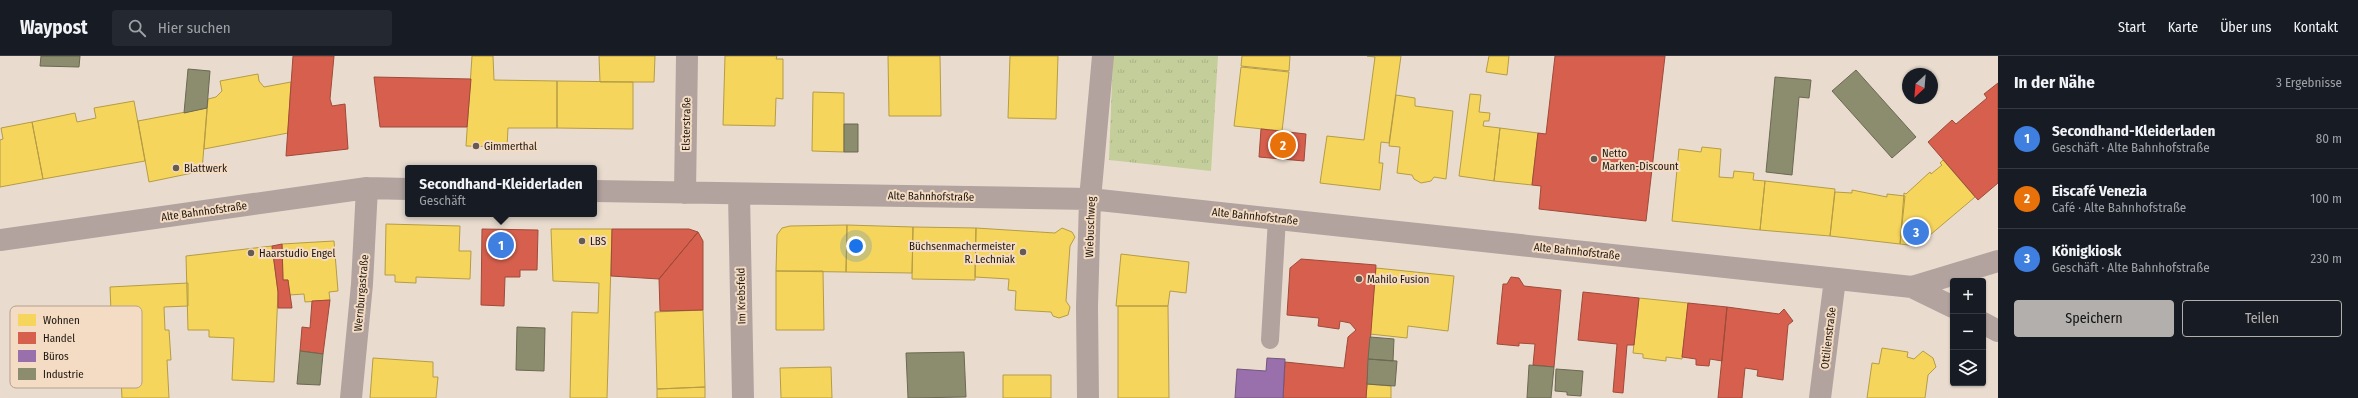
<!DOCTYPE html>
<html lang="de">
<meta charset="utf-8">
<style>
:root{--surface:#171b24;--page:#242831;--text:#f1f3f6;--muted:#9ea1a6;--line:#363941;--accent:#b2afac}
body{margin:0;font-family:"Fira Sans Condensed",sans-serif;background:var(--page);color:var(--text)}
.controls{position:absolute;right:12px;bottom:12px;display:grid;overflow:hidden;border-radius:4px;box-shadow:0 1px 3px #0004}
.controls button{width:36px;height:36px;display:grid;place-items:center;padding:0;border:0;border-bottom:1px solid var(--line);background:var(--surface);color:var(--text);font:20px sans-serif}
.compass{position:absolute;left:1902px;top:12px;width:36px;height:36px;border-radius:50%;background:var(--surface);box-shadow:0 1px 3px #0004;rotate:206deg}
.you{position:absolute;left:856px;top:190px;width:14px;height:14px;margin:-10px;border:3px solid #fff;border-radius:50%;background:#1a73e8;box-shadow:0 0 0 6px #1a73e833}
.badge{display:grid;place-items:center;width:26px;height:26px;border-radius:50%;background:var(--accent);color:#fff;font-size:13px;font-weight:700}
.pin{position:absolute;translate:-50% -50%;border:2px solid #fff;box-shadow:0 1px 4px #0006}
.popup{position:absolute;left:405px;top:109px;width:192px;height:52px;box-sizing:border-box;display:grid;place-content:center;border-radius:4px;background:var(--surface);filter:drop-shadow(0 1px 3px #0005);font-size:13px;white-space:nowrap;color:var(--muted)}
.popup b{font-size:15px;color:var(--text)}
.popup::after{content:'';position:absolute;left:50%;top:100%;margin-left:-8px;border:8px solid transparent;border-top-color:var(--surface)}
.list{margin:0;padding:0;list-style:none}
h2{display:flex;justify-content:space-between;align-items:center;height:52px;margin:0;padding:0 16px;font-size:17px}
h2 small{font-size:13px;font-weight:400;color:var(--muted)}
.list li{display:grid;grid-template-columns:26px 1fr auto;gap:12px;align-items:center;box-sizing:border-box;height:60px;padding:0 16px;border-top:1px solid var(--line)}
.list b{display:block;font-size:15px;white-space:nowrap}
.list p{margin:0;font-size:13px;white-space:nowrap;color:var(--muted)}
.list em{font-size:13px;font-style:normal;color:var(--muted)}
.actions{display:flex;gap:8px;padding:12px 16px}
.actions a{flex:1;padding:9px 0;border:1px solid var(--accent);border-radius:4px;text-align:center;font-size:14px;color:var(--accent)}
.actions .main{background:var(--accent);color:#111}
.icon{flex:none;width:22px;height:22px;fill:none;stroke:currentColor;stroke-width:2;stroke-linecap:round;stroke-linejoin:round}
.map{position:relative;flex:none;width:1998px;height:342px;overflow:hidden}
header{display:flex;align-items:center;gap:24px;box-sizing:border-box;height:56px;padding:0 20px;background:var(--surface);border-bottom:1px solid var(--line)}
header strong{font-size:19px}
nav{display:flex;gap:22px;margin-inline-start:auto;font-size:14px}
.search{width:280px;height:36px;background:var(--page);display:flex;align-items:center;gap:10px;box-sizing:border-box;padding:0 14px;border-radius:4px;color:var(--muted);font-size:15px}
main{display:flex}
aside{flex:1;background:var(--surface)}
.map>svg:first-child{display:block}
</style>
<header>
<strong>Waypost</strong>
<div class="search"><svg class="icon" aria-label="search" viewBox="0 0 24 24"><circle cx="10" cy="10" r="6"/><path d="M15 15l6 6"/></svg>Hier suchen</div>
<nav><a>Start</a><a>Karte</a><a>Über uns</a><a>Kontakt</a></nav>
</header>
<main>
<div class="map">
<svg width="1998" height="342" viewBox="0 0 1998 342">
<defs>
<pattern id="park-tufts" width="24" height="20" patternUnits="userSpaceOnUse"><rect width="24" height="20" fill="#c4ce9b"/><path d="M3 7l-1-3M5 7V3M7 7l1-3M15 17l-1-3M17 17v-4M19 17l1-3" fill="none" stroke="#a8b084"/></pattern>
</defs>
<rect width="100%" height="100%" fill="#e9dccf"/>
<path fill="url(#park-tufts)" d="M1113,0H1218L1211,115L1109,104Z"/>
<path fill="#f6d55c" stroke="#b59c44" d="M472,0H493L494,24L557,25V72H508L507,91L466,90Z
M599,0H655L654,26H600Z
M725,0H777L776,3H783V43L776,42L775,70L723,69Z
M888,0H940L941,60H889Z
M1010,0H1058L1056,63L1008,62Z
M1242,0H1290L1289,15L1241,10Z
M1367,0H1401L1389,87L1381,86L1379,107H1383L1380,134L1320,127L1327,80L1364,84L1375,1Z
M1489,0H1509L1507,19L1486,16Z
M1241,11L1289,16L1282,75L1234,70Z
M258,18L259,25L264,31L291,26L288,77L204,93L208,43L216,41L222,35L220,25Z
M557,25L633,26V73L557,72Z
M813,36L844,37V96L812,95Z
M1470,38L1481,39L1479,56L1490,57L1489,65H1484L1483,70L1500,72L1494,125L1459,120Z
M1396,39L1415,42V50L1453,55L1446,123L1434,121L1431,125L1421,127L1414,123L1412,119L1397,117L1400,91L1389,90Z
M134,45L145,105L43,123L32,66L75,57L77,66L96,62L94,52Z
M207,52L202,115L149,126L138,65Z
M32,66L43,123L0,131V84L3,83L1,72Z
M1500,72L1538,77L1532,129L1494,125Z
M1702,91L1721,93L1719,121L1733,122L1734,115L1754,117L1753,124L1765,125L1760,174L1672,165L1679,93L1701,96Z
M1943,104L1975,141L1917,190L1900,188L1904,137L1906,138L1930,116L1931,118L1942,109L1940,107Z
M1765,125L1835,133L1830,180L1760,174Z
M1852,134L1887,141V138L1905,140L1900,188L1830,180L1835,136L1852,137Z
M386,168L460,170L459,195H471L470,223L416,221V227L395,226V219H385Z
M847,169L913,171L912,217L846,216Z
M847,169L846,216L776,215L777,179L782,172L790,170Z
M913,171L976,172L975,224L912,223Z
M976,172L1055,177L1062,172L1072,176L1075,181L1070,190L1066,245L1070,251L1068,259L1059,262L1053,260L1051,256L1015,254L1016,235L1008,234L1009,223L975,221Z
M551,173H612L607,342H570L572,256L598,257L599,227L553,225Z
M334,185L338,235L329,236L330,244L305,246L304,238L289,239L288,224H283L282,188Z
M272,190L278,236L274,326L232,324L234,282L209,281V274H188L186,200Z
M1121,198L1189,206L1186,237L1170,235L1168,250H1116Z
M1376,212L1454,220L1448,275L1408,270L1407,282L1370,278Z
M776,215H823L824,274H776Z
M188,227V250L164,251L165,274H169L171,304H167L169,342H122L120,303H113L110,231Z
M1639,242L1688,247L1682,303L1666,301V305L1643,302V298L1633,297Z
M1118,250H1168L1169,342H1118Z
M703,254L705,331L657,333L655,256Z
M112,261L114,313L17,316L15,263Z
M1882,292L1908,296L1907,301L1914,303L1923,295L1933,302L1936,311L1928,319L1925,342H1867L1872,307L1879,308Z
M373,302L433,306V321H438L436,342H370Z
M831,311L832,342H781L780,312Z
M1003,319H1051V342H1003Z
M1367,328L1391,330V342H1366Z
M705,331V342H657V333Z"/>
<path fill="#d6604d" stroke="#9f4a3a" d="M293,0H334L330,43L332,50L345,48L348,93L286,100Z
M1555,0H1665L1646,165L1539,153L1541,130L1532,129L1538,77L1546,78Z
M374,21L471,23L467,71H380Z
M1998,27V127L1978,144L1928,86L1952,64L1956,68L1987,42L1984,38Z
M1261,73L1306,78L1304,105L1259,101Z
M482,173L538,174L537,214H520V221H505L504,250L481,249Z
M612,173H689L698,176L659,223L611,220Z
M698,176L703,185V254L660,255L659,223Z
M282,188L283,224H288L292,252H278V236L272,190Z
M1301,203L1376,209L1366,342H1283L1285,306L1344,312L1348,281L1356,274L1350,267L1340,265L1339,273L1318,270L1319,262L1287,259L1290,212Z
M1511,221L1519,222L1524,230L1561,234L1554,311L1533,309L1535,288L1519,287V290L1497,288L1503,228H1507Z
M1583,236L1639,242L1634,289H1627L1623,337L1613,336L1617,288L1578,284Z
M330,244L323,298L300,295L302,271L310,272L312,245Z
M1688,247L1727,251L1722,305L1710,303L1709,310L1696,309V303L1682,301Z
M1727,251L1779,258L1784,253L1793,265L1788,269L1783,324L1757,320L1758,314L1745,312L1742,342H1718Z"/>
<path fill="#9970ab" stroke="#74557c" d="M1267,302L1285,303L1283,342H1235L1237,313L1266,315Z"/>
<path fill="#8c8c6e" stroke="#6b6951" d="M41,0H80L79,11L40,10Z
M188,13L210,15L207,52L184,57Z
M1856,14L1916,81L1892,102L1832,35Z
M1775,21L1811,24L1809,42L1799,41L1792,119L1766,116Z
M844,68H858V96H844Z
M517,271L545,272L544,315L516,314Z
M1370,281L1394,283L1393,305L1368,303Z
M300,295L323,298L320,329L297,328Z
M964,296L966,341L908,342L906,297Z
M1368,303L1397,305L1395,330L1367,328Z
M1529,309L1554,311L1551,342H1527Z
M1556,313L1583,315L1581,340L1567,339V336L1555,335Z"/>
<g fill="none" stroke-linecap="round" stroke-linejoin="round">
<path stroke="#b2a39f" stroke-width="18" d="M1270,284L1277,162"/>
<path stroke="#b2a39f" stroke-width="22" d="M594,135L1090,143L1912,231L1953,251
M685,137L687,0
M739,138L743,342
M0,184L367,132L408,133
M1912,231L1998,205
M1983,267L1998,275
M351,342L362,228L367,132
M1088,342L1087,251L1090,143L1103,0
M1820,342L1835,223"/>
</g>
<g fill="#655b51" stroke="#f4dbc4" stroke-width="1.5">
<circle cx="476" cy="90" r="4"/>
<circle cx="1594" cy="103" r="4"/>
<circle cx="176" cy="112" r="4"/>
<circle cx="582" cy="185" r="4"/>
<circle cx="1023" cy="196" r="4"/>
<circle cx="251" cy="197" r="4"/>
<circle cx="1359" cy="223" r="4"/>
</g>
<g text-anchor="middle" stroke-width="4" stroke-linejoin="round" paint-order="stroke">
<g font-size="11" fill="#1e160d" stroke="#f4dbc4">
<text transform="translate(686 68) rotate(-89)" y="4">Elsterstraße</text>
<text transform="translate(931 140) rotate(1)" y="4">Alte Bahnhofstraße</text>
<text transform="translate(204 155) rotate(-8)" y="4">Alte Bahnhofstraße</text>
<text transform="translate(1255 160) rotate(6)" y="4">Alte Bahnhofstraße</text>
<text transform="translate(1090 171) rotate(-88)" y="4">Wiebuschweg</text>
<text transform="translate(1577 195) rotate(6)" y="4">Alte Bahnhofstraße</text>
<text transform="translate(361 237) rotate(-85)" y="4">Wernburgastraße</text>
<text transform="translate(741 240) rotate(-91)" y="4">Im Krebsfeld</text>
<text transform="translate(1828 282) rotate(-83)" y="4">Ottilienstraße</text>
</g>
<g font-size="11" fill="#1e160d" stroke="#f4dbc4" text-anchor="start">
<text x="484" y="94">Gimmerthal</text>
<text x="1602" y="101">Netto<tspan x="1602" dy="13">Marken-Discount</tspan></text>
<text x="184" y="116">Blattwerk</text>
<text x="590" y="189">LBS</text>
<text x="1015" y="194" text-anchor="end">Büchsenmachermeister<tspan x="1015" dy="13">R. Lechniak</tspan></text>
<text x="259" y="201">Haarstudio Engel</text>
<text x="1367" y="227">Mahilo Fusion</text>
</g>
</g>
<rect x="10" y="250" width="132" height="82" rx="6" fill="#f4dbc4" stroke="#b4a08d" stroke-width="1"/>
<rect x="18" y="258" width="18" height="12" fill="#f6d55c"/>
<rect x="18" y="276" width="18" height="12" fill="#d6604d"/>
<rect x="18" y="294" width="18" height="12" fill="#9970ab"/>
<rect x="18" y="312" width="18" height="12" fill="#8c8c6e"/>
<g font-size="11" fill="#1e160d">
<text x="43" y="268">Wohnen</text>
<text x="43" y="286">Handel</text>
<text x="43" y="304">Büros</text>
<text x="43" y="322">Industrie</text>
</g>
</svg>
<div class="controls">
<button>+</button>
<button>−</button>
<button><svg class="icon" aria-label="layers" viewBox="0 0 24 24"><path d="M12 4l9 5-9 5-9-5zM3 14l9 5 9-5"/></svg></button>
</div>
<svg class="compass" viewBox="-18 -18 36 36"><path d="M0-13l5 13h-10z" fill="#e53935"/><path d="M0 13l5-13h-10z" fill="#9ea1a6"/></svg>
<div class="you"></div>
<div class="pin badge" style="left:501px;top:189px;background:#3f7fe0">1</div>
<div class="popup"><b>Secondhand-Kleiderladen</b>Geschäft</div>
<div class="pin badge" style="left:1283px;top:89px;background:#e8710a">2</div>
<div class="pin badge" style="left:1916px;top:176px;background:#3f7fe0">3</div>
</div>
<aside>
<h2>In der Nähe<small>3 Ergebnisse</small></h2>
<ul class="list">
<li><span class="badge" style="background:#3f7fe0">1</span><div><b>Secondhand-Kleiderladen</b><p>Geschäft · Alte Bahnhofstraße</p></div><em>80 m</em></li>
<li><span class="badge" style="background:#e8710a">2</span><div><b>Eiscafé Venezia</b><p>Café · Alte Bahnhofstraße</p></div><em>100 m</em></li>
<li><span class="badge" style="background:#3f7fe0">3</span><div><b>Königkiosk</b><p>Geschäft · Alte Bahnhofstraße</p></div><em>230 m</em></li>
</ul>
<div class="actions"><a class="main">Speichern</a><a>Teilen</a></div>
</aside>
</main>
